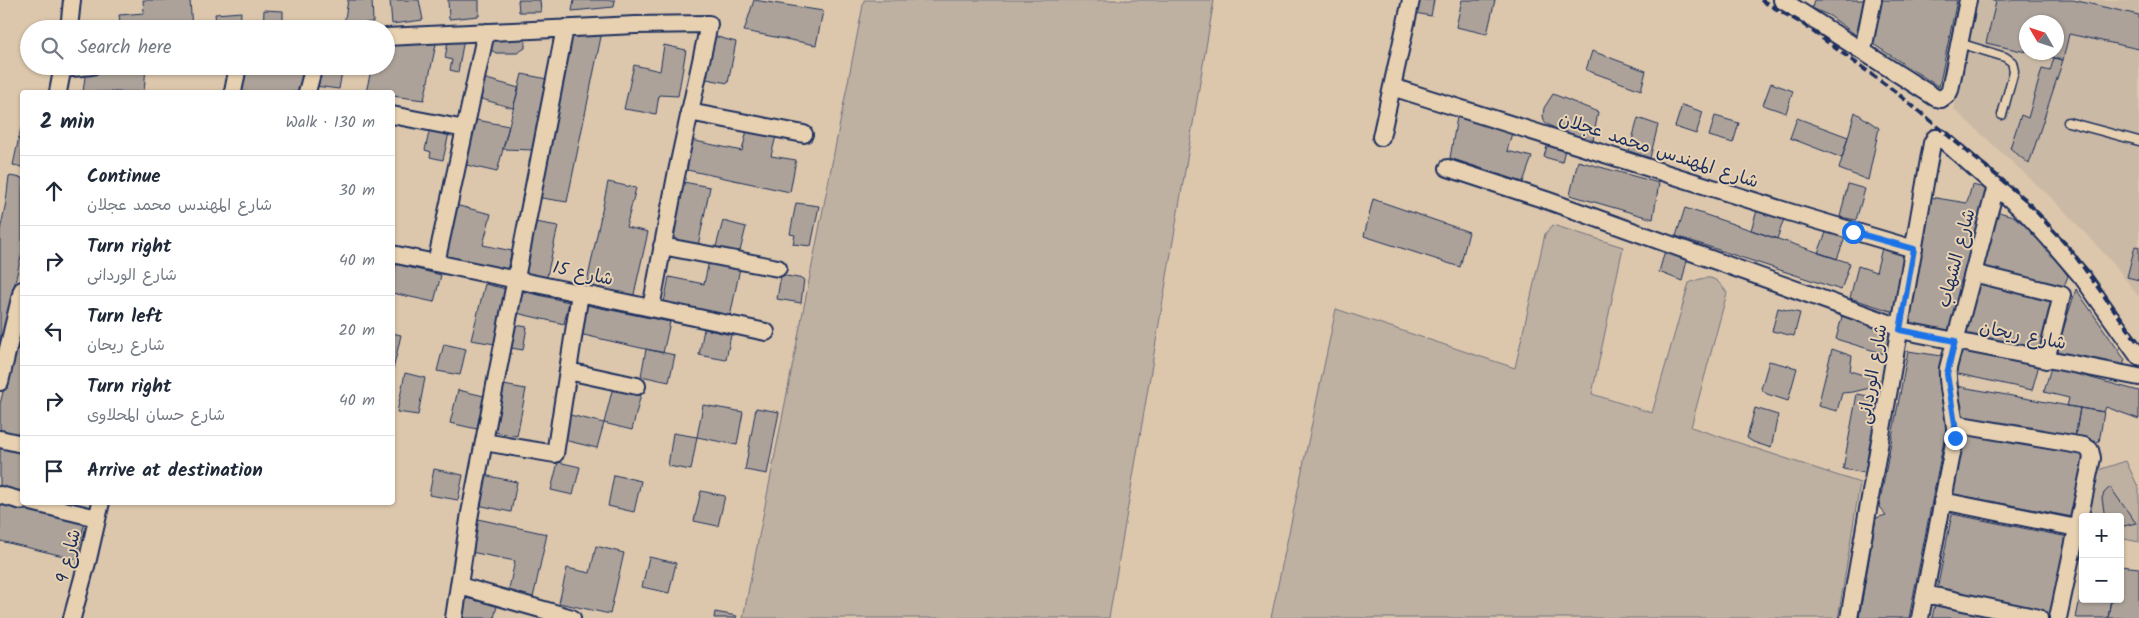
<!DOCTYPE html>
<meta charset="utf-8">
<style>
:root{--surface:#fff;--page:#f2f2f3;--text:#1f2937;--muted:#747a83;--line:#e0e1e3}
body{margin:0;font-family:Kalam,"Playpen Sans Arabic",sans-serif;background:var(--page);color:var(--text)}
.controls{position:absolute;right:15px;bottom:15px;display:grid;overflow:hidden;border-radius:5px;box-shadow:0 1px 4px #0004}
.controls button{width:45px;height:45px;display:grid;place-items:center;padding:0;border:0;border-bottom:1px solid var(--line);background:var(--surface);color:var(--text);font:25px sans-serif}
.compass{position:absolute;left:2019px;top:15px;width:45px;height:45px;border-radius:50%;background:var(--surface);box-shadow:0 1px 4px #0004;rotate:309deg}
.stop{position:absolute;width:15px;height:15px;margin:-11px;border:4px solid #1a73e8;border-radius:50%;background:#fff}
.stop.end{background:#1a73e8;border-color:#fff;box-shadow:0 1px 5px #0008}
.list{margin:0;padding:0;list-style:none}
h2{display:flex;justify-content:space-between;align-items:center;height:65px;margin:0;padding:0 20px;font-size:21px}
h2 small{font-size:16px;font-weight:400;color:var(--muted)}
.list li{display:grid;grid-template-columns:32px 1fr auto;gap:15px;align-items:center;box-sizing:border-box;height:70px;padding:0 20px;border-top:1px solid var(--line)}
.list b{display:block;font-size:19px;white-space:nowrap}
.list p{margin:0;font-size:16px;white-space:nowrap;color:var(--muted)}
.list em{font-size:16px;font-style:normal;color:var(--muted)}
.icon{flex:none;width:28px;height:28px;fill:none;stroke:currentColor;stroke-width:2;stroke-linecap:round;stroke-linejoin:round}
.map{position:relative;flex:none;width:2139px;height:618px;overflow:hidden}
.search{position:absolute;background:var(--surface);box-shadow:0 1px 4px #0004;left:20px;top:20px;width:375px;height:55px;display:flex;align-items:center;gap:12px;box-sizing:border-box;padding:0 18px;border-radius:28px;color:var(--muted);font-size:19px}
.panel{position:absolute;background:var(--surface);box-shadow:0 1px 4px #0004;left:20px;top:90px;width:375px;height:415px;border-radius:5px}
.map>svg:first-child{display:block}
</style>
<div class="map">
<svg width="2139" height="618" viewBox="0 0 2139 618">
<rect width="100%" height="100%" fill="#dcc7ac"/>
<filter id="ink" filterUnits="userSpaceOnUse"><feTurbulence type="fractalNoise" baseFrequency=".02" numOctaves="2"/><feDisplacementMap in="SourceGraphic" scale="10" xChannelSelector="R" yChannelSelector="G"/><feConvolveMatrix kernelMatrix="1 2 1 2 8 2 1 2 1" color-interpolation-filters="sRGB"/></filter>
<g filter="url(#ink)">
<path fill="#cab9a5" fill-rule="evenodd" d="M1977,0H2139V297L2112,262L2057,203L1954,109ZM2026,22H2056V52H2026Z"/>
<path fill="#bfb1a1" stroke="#6d7080" d="M864,0H1214L1109,618H743Z
M1553,225L1623,247L1592,394L1652,413L1689,283C1709,275 1715,275 1727,293L1691,427L1860,483L1838,618H1271L1336,309L1515,368L1545,234Z
M2126,461L2139,489V542L2120,538V517H2087L2095,471Z"/>
<path fill="#aca299" stroke="#1b2f5e" d="M143,0H190L192,29H121L119,15L144,13Z
M348,0H372L373,22L344,25Z
M390,0H419L423,20L392,24Z
M448,0H479V16L449,19Z
M518,0H540L541,12H519Z
M574,0H615L614,7L572,11Z
M754,0L823,11L816,45L744,31Z
M1413,0H1434L1431,16L1410,12Z
M1462,0H1495L1487,34L1456,27Z
M1814,0H1868L1860,38L1830,16L1812,8Z
M1879,0H1957L1939,87L1870,42Z
M1991,0H2073L2139,15V49L2069,34L2063,60L2030,52H2056V22H2026V52L1986,43L1996,2Z
M264,10L283,11V29H263Z
M241,12L240,29H217L215,14Z
M77,23L95,24V29H73Z
M603,27L567,202L535,197L569,30Z
M525,31V48L517,53H496L490,49L491,32Z
M438,35L424,100L392,96V92H366L372,66H386V40Z
M710,35L736,42L728,83L701,78Z
M449,36L464,39L458,72L450,70L452,60L445,58Z
M664,45L686,50L678,96L659,95L656,114L624,109L634,65L660,71Z
M1592,51L1646,71L1641,90L1586,70Z
M2054,58L2063,60L2029,164L2010,148L2021,115L2028,118L2042,69L2050,71Z
M112,66H146L144,92H83L86,69Z
M241,66H309L302,92H235Z
M320,66H343L339,89L315,86Z
M522,74L547,79L534,150L503,149Z
M483,78L519,88L513,108L478,98Z
M1771,83L1793,91L1786,113L1763,105Z
M1553,94L1598,112L1593,141L1560,131L1545,123L1543,116L1544,108Z
M1682,105L1703,112L1696,134L1675,127Z
M1855,112L1879,128L1868,180L1839,169Z
M1715,116L1739,123L1733,143L1709,136Z
M1457,117L1512,133L1507,151L1532,157L1523,182L1450,158Z
M1638,118L1658,125L1650,158L1629,151Z
M1797,118L1848,137L1842,158L1790,138Z
M471,119L509,126L497,172L462,164Z
M748,126L777,132L771,156L796,160L790,192L678,168L686,139L742,151Z
M21,128L22,129V167L13,165Z
M430,128L449,133L443,160L430,157L431,152L425,150Z
M1549,139L1566,145L1562,162L1544,157Z
M1578,161L1659,183L1653,219L1570,195Z
M9,176L22,178V252L0,348V231L6,202Z
M678,181L710,187L698,246L666,241Z
M608,182L636,188L626,227L648,232L632,303L585,292Z
M1848,184L1865,189L1856,220L1840,217Z
M1972,185L1990,189L1950,335L1905,327L1930,197L1967,203Z
M1373,199L1469,232L1460,267L1364,236Z
M796,203L819,206L811,246L793,244L795,235L790,234Z
M1759,204L1786,213L1777,239L1751,230Z
M455,205L491,214L483,245L512,251L505,277L442,264Z
M1685,208L1850,263L1841,290L1676,236Z
M1995,211L2013,216L2038,235L2068,276L2063,289L1981,269Z
M530,221L558,226L545,285L518,280Z
M723,221L746,227L739,255L715,250Z
M1829,225L1848,230L1837,259L1818,253Z
M1883,244L1907,249L1894,312L1850,298L1858,266L1876,272Z
M2135,246L2139,247V280L2127,277Z
M1666,247L1688,256L1682,281L1659,272Z
M709,261L740,268L729,322L663,308L669,277L704,284Z
M396,264L441,275L434,302L392,293Z
M781,275L804,279L801,303L777,299Z
M1978,279L2061,300L2042,355L1962,340Z
M485,284L506,289L495,344L471,340Z
M2076,289L2125,360L2121,371L2054,358Z
M517,290L569,302L564,324L512,312Z
M581,304L670,322L663,353L575,333Z
M1778,308L1800,313L1794,336L1772,331Z
M1844,309L1893,324L1888,355L1836,339Z
M510,324L527,327L523,350L505,347Z
M19,328L22,329V443L0,437V404Z
M704,329L731,335L726,360L699,355Z
M392,333L401,335L393,370H392Z
M444,344L466,349L460,375L437,371Z
M646,349L675,355L669,382L641,376Z
M1832,349L1852,356L1850,371L1880,380L1870,388L1853,392L1842,393L1837,411L1818,406Z
M1959,349L2039,365L2032,390L1954,373Z
M1908,351L1942,356L1945,362L1948,420L1909,618H1859L1876,518L1886,515L1879,507Z
M1769,361L1797,368L1788,401L1767,394L1761,389Z
M2051,367L2139,391V419L2106,407L2104,412L2067,406L2069,398L2044,392Z
M405,373L425,378L418,415L397,412Z
M498,384L526,389L517,436L489,431Z
M1956,386L2080,408L2075,438L1963,417Z
M613,387L641,394L632,430L604,423Z
M458,390L484,396L477,429L450,423Z
M1857,394L1880,398L1865,473L1843,469Z
M703,405L743,412L737,445L697,437Z
M756,408L779,412L767,474L745,470Z
M1755,408L1778,415L1771,448L1753,442L1747,438Z
M2080,408L2104,412L2099,442L2075,438Z
M570,415L604,423L597,448L564,440Z
M1965,432L2084,455L2072,517L1953,494Z
M673,433L697,437L691,470L668,466Z
M0,442L22,448V496L0,490Z
M558,462L580,467L573,495L551,490Z
M434,469L463,475L458,500L429,495Z
M479,474L517,482L511,512L473,504Z
M614,475L641,481L634,512L608,506Z
M2110,487L2136,523L2124,526L2120,525V517H2108L2104,512L2102,498L2104,493Z
M701,491L725,496L718,526L694,521Z
M0,501L85,521L76,559L0,541Z
M1952,514L2068,537L2053,613L1937,590Z
M473,518L547,534L533,598L508,593L515,561L466,551Z
M596,546L624,553L610,614L559,603L567,568L590,573Z
M649,557L676,563L669,593L642,587Z
M2120,566L2139,568V618H2108L2111,599H2120Z
M2083,583V599H2111L2108,618H2076Z
M466,598L497,606L494,618H461Z
M1935,604L1999,618H1932Z
M715,612L737,616L736,618H714Z"/>
<g fill="none" stroke-linecap="round" stroke-linejoin="round">
<g stroke="#1b2f5e" stroke-width="11">
<path id="lane" d="M1959,43L2005,57L2012,62L2014,71L2002,115
M2068,122L2139,141"/>
</g>
<g stroke="#1b2f5e" stroke-width="20">
<path id="street" d="M1782,0L1936,98L1941,99L1948,94L1950,90L1968,0
M69,29L72,0
M386,37L635,25L709,24L676,176L651,308
M1863,50L1873,0
M62,69L92,66
M1392,87L1789,212L1914,249
M58,92L63,66
M233,92L238,66
M307,92L314,66
M689,112L804,134
M392,115L465,129
M1381,137L1411,0
M1448,168L1546,200L1900,327
M662,246L778,268
M392,254L766,332
M436,263L486,32
M1973,273L2062,295L2046,360
M1900,330L2139,377
M568,371L637,386
M0,382L22,290
M1955,424L2084,446L2090,450L2092,458L2058,618
M0,439L22,444
M484,442L555,454L580,293
M0,495L22,501
M1942,501L2077,528
M31,502L97,518
M460,586L572,618
M1925,594L2039,618
M72,618L88,559L101,502
M454,618L470,513L565,28
M1849,618L1932,143L1935,138H1941L2027,214L2048,237L2083,278L2139,357
M1920,618L1955,438C1957,414 1946,392 1948,368L1996,186"/>
</g>
<use href="#lane" stroke="#e8d1b1" stroke-width="8"/>
<use href="#street" stroke="#e8d1b1" stroke-width="16"/>
<path stroke="#1b2f5e" stroke-width="4" stroke-dasharray="8 4" stroke-linecap="butt" d="M1761,0L1803,24L1897,93L2025,199L2071,250L2139,344"/>
</g>
</g>
<g fill="none" stroke-linecap="round" stroke-linejoin="round" filter="url(#ink)">
<path stroke="#1a73e8" stroke-width="6" d="M1853,232L1914,249L1900,330L1955,341L1947,374L1955,424V438"/>
</g>
<g text-anchor="middle" stroke-width="4" stroke-linejoin="round" paint-order="stroke">
<g font-size="18" fill="#1b2f5e" stroke="#e8d1b1">
<text transform="translate(1659 150) rotate(18)" y="6">شارع المهندس محمد عجلان</text>
<text transform="translate(1956 258) rotate(-75)" y="6">شارع الشهاب</text>
<text transform="translate(583 273) rotate(12)" y="6">شارع 15</text>
<text transform="translate(2023 335) rotate(11)" y="6">شارع ريحان</text>
<text transform="translate(1872 374) rotate(-80)" y="6">شارع الوردانى</text>
<text transform="translate(68 556) rotate(-76)" y="6">شارع 9</text>
</g>
</g>
</svg>
<div class="controls">
<button>+</button>
<button>−</button>
</div>
<svg class="compass" viewBox="-18 -18 36 36"><path d="M0-13l5 13h-10z" fill="#e53935"/><path d="M0 13l5-13h-10z" fill="#747a83"/></svg>
<div class="stop" style="left:1853px;top:232px"></div>
<div class="stop end" style="left:1955px;top:438px"></div>
<div class="search"><svg class="icon" aria-label="search" viewBox="0 0 24 24"><circle cx="10" cy="10" r="6"/><path d="M15 15l6 6"/></svg>Search here</div>
<section class="panel">
<h2>2 min<small>Walk · 130 m</small></h2>
<ul class="list">
<li><svg class="icon" aria-label="ahead" viewBox="0 0 24 24"><path d="M12 20V5M6 11l6-6 6 6"/></svg><div><b>Continue</b><p>شارع المهندس محمد عجلان</p></div><em>30 m</em></li>
<li><svg class="icon" aria-label="right" viewBox="0 0 24 24"><path d="M7 20v-9h11M14 6l5 5-5 5"/></svg><div><b>Turn right</b><p>شارع الوردانى</p></div><em>40 m</em></li>
<li><svg class="icon" aria-label="left" viewBox="0 0 24 24"><path d="M17 20v-9H6M10 6l-5 5 5 5"/></svg><div><b>Turn left</b><p>شارع ريحان</p></div><em>20 m</em></li>
<li><svg class="icon" aria-label="right" viewBox="0 0 24 24"><path d="M7 20v-9h11M14 6l5 5-5 5"/></svg><div><b>Turn right</b><p>شارع حسان المحلاوى</p></div><em>40 m</em></li>
<li><svg class="icon" aria-label="arrive" viewBox="0 0 24 24"><path d="M6 21V4h12l-3 4 3 4H6"/></svg><div><b>Arrive at destination</b></div></li>
</ul>
</section>
</div>
